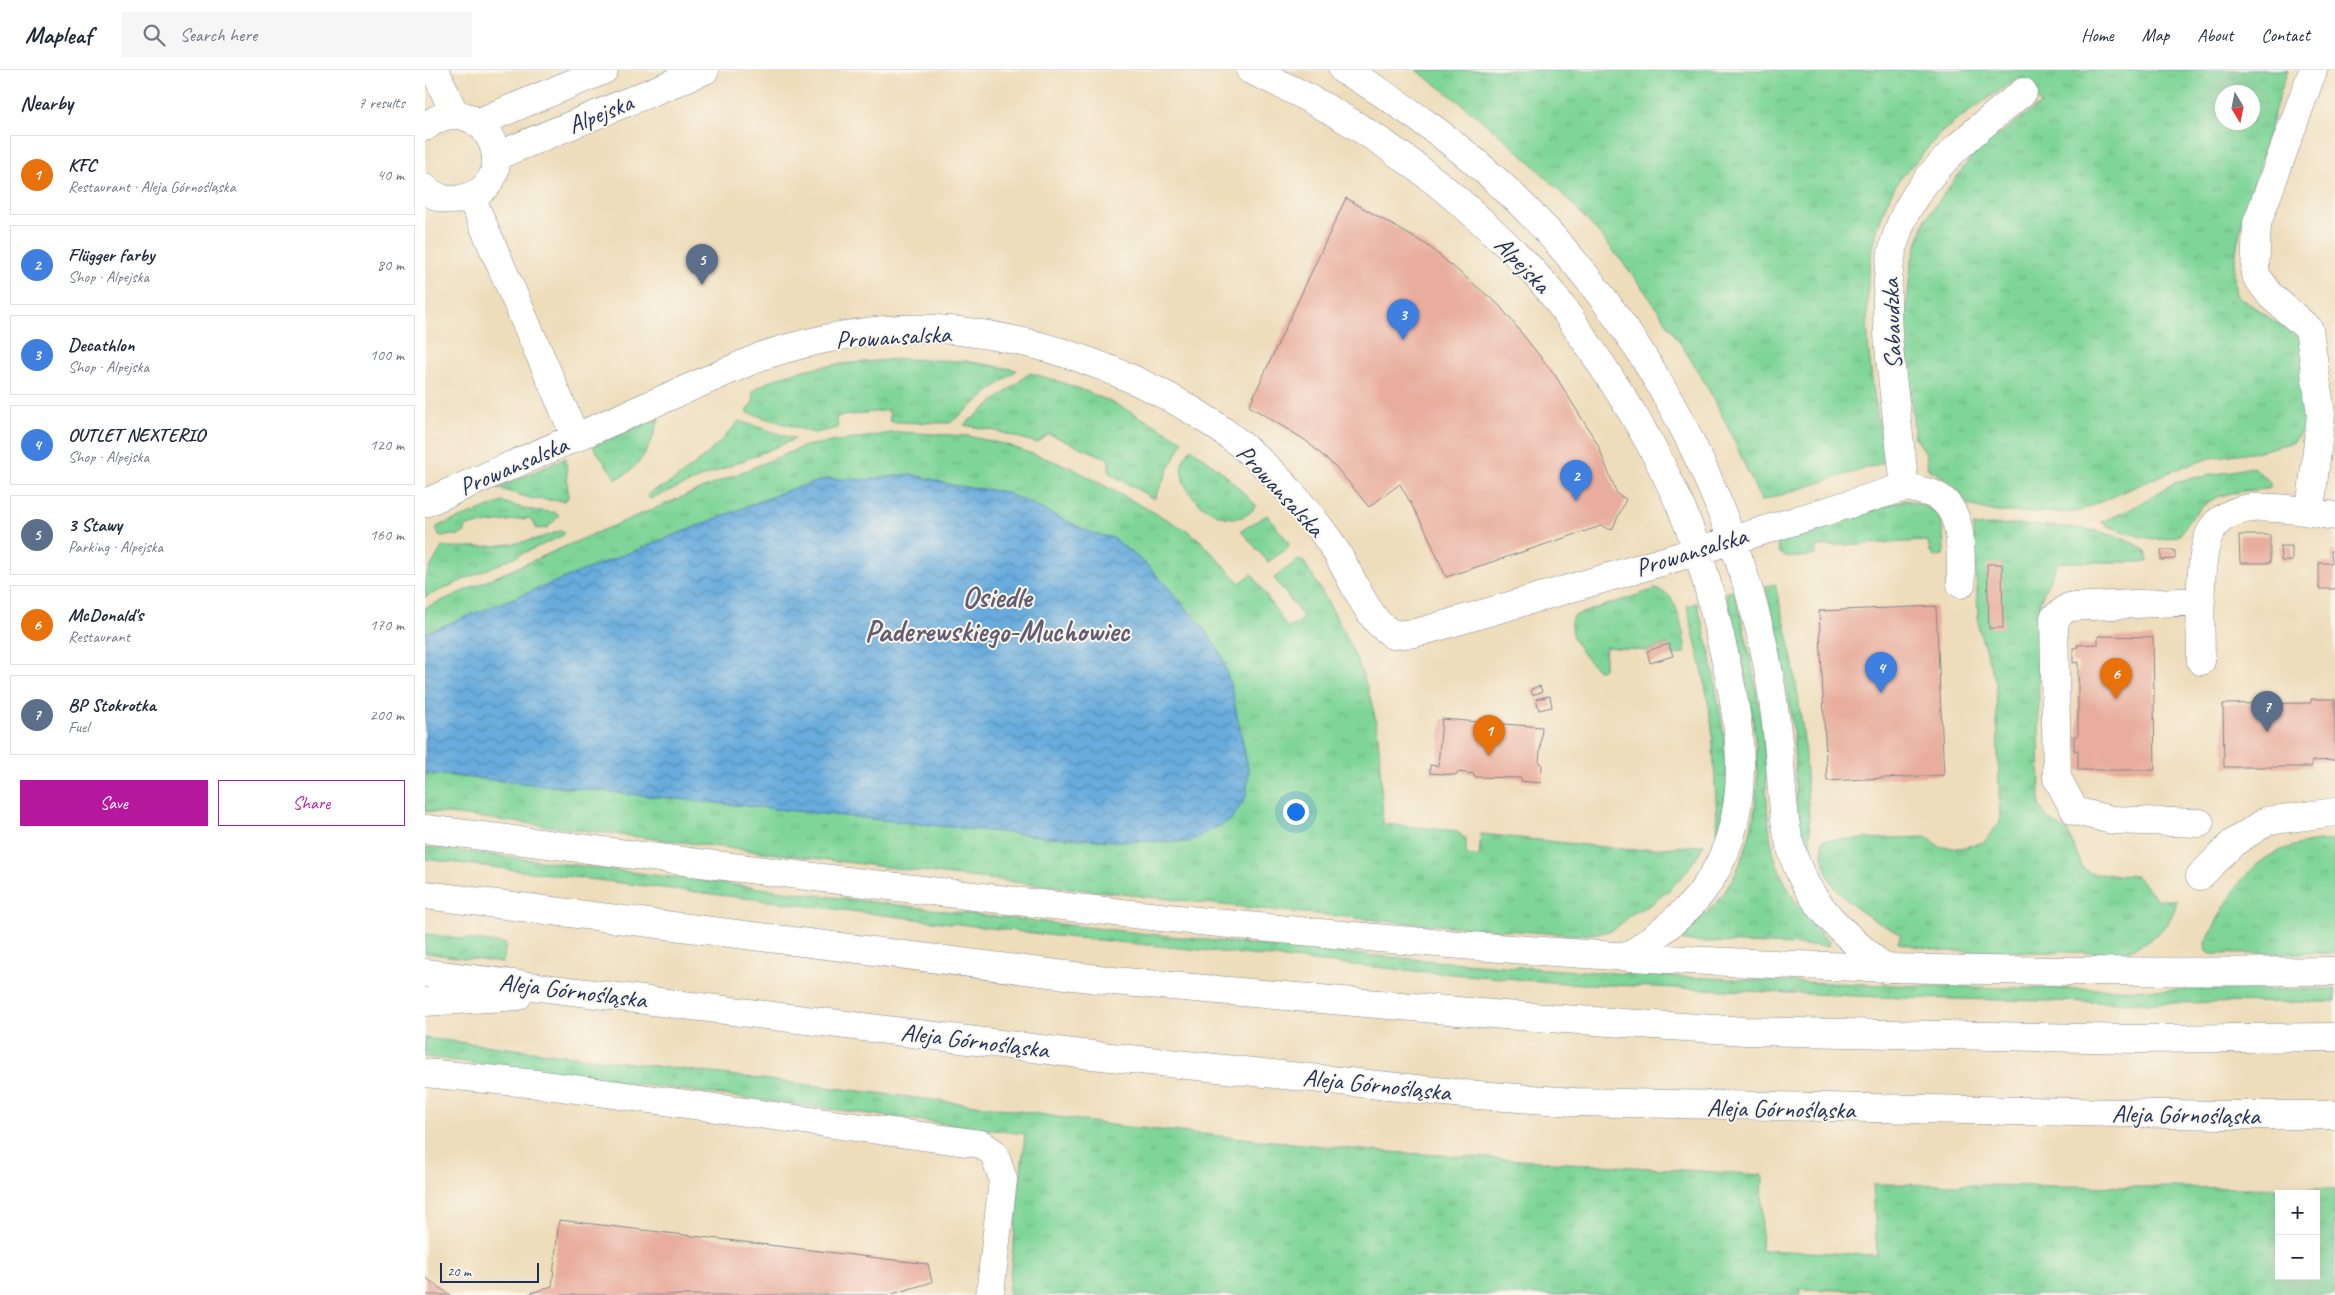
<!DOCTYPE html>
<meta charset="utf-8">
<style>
:root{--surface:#fff;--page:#f6f6f7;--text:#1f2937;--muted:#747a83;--line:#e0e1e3;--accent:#b5179e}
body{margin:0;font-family:Caveat,sans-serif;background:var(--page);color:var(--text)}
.controls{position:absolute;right:15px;bottom:15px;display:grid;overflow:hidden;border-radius:0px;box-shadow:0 5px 20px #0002}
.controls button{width:45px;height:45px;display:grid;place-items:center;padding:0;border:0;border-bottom:1px solid var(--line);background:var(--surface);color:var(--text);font:25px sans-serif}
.compass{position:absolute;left:1790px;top:15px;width:45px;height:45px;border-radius:50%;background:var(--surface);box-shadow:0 5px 20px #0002;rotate:170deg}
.scale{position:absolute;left:15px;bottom:12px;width:99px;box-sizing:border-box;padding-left:5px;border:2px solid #1b2f5e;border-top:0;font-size:14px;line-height:18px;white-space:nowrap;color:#1b2f5e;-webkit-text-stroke:4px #fbf7ec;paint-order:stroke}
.you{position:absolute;left:870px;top:741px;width:18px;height:18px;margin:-12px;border:4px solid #fff;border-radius:50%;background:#1a73e8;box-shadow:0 0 0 8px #1a73e833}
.badge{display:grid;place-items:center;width:32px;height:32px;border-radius:50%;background:var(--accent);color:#fff;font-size:16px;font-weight:700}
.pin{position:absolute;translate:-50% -41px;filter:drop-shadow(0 1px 2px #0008)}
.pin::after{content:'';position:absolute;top:26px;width:18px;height:15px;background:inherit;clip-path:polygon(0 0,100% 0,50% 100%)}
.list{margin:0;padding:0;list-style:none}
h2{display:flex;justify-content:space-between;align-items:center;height:65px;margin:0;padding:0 20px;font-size:21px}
h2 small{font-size:16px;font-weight:400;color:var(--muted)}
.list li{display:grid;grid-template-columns:32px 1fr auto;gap:15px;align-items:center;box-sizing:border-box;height:80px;margin:0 10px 10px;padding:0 10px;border:1px solid var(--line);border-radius:0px}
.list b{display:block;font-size:19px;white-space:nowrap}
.list p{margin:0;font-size:16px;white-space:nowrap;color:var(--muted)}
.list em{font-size:16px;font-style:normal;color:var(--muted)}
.actions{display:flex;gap:10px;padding:15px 20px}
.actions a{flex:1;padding:11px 0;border:1px solid var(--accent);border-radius:0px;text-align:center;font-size:18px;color:var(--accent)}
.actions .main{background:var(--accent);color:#fff}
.icon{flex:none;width:28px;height:28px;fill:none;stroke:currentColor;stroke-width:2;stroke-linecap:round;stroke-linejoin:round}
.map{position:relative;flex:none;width:1910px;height:1225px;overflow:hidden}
header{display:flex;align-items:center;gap:30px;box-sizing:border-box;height:70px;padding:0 25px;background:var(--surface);border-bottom:1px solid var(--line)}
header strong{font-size:24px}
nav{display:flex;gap:28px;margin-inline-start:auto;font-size:18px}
.search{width:350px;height:45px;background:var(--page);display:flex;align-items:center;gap:12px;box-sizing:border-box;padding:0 18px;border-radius:0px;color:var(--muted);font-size:19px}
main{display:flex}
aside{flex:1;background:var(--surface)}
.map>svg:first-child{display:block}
</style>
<header>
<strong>Mapleaf</strong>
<div class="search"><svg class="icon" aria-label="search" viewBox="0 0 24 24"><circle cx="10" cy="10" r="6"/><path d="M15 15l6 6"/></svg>Search here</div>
<nav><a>Home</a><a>Map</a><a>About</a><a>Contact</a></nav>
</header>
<main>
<aside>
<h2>Nearby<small>7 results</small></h2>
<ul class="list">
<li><span class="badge" style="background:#e8710a">1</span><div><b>KFC</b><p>Restaurant · Aleja Górnośląska</p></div><em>40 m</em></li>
<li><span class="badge" style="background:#3f7fe0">2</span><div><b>Flügger farby</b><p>Shop · Alpejska</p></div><em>80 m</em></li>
<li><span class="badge" style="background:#3f7fe0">3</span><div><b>Decathlon</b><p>Shop · Alpejska</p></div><em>100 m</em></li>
<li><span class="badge" style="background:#3f7fe0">4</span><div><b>OUTLET NEXTERIO</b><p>Shop · Alpejska</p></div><em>120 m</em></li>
<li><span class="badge" style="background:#5c6f8a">5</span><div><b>3 Stawy</b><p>Parking · Alpejska</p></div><em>160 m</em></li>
<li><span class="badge" style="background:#e8710a">6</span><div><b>McDonald's</b><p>Restaurant</p></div><em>170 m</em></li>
<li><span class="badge" style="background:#5c6f8a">7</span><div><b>BP Stokrotka</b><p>Fuel</p></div><em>200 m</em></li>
</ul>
<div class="actions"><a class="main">Save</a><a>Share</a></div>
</aside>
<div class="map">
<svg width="1910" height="1225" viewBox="0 0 1910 1225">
<defs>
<pattern id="grass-tufts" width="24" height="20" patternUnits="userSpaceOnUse" patternTransform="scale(1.25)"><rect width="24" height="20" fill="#7fd598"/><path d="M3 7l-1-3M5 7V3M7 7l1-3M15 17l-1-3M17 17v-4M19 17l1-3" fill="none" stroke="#6db785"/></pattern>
<pattern id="water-waves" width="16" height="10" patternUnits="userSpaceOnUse" patternTransform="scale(1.25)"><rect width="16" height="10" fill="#67abdc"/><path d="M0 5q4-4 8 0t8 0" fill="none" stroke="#548cb6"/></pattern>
</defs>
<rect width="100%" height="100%" fill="#fbf7ec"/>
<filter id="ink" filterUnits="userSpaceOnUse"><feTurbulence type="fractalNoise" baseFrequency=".02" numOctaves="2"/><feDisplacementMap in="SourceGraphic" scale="10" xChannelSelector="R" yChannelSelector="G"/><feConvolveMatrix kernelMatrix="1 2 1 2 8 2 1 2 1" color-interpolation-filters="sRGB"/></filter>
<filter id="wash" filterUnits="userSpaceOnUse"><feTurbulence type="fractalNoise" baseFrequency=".0096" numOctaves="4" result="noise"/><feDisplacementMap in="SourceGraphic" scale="20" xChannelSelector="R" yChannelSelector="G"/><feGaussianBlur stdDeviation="1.12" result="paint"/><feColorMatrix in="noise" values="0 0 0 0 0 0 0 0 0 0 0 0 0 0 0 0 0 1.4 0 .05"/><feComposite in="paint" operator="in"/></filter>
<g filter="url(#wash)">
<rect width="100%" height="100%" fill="#edb"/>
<path fill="url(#grass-tufts)" stroke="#4d827b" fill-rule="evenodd" d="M991,0H1863C1852,30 1844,61 1836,92C1824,133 1803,182 1811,225L1876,269L1886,337L1882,351L1869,372L1834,381L1785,388L1744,402L1652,442H1571L1543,435C1533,417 1521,408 1503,399L1501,383L1490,367L1479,265L1486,193L1501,148L1545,89L1570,67L1616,34L1594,7C1569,25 1541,42 1517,62C1510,69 1503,77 1497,85C1484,98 1470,113 1463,130C1427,213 1445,307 1461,392L1336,431C1317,390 1300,347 1277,308C1199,178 1115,88 991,0ZM1798,22H1828V52H1798Z
M475,289L541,291L592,300L525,353L465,352L464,340L411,347L413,358L389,363L321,342L329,330L327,321C370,293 425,294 475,289Z
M605,303C665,319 705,340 758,371L729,429L684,403V389L624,364L612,373L571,361L539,355Z
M234,348C227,373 216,399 191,409L168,376Z
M314,351L370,369L225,429L222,426C226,419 238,418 245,413C271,395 294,375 314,351Z
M473,362L543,366L582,375L645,397L763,461L777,472L815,513L827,504L863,559L879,548L849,508L873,490L879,492C910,543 943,599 952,659C956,690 956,723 958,754L1031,761L1041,769V785L1054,787L1056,764L1207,780L1279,775L1260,804L1244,820L1226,834L1208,843L1190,859L1176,863L1150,865L994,854L798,835L527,805L0,741V703L614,766L691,771L824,703L807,621L796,584L780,560L746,521L723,496L688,468L667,463L580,422L531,416L486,404L440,410L402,409L364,420L0,563V538L173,462L380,376Z
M766,378L796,401L831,435C812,470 746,427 758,391C760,386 764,382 766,378Z
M141,388L143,423V428L139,431L108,429L72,418Z
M1828,397L1844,411L1846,417L1843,419C1800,422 1778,424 1755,465C1751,466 1745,469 1740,469C1727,471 1686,460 1676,452L1704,440L1753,411Z
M1479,430C1501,434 1517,440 1518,465C1518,472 1520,479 1518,485L1509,487L1505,483L1503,471L1391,476V485C1380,486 1362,491 1354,482L1352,472L1356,470Z
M78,432L100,439L132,443L134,446L122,458L112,459L105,448L41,456L40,462L34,465L15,466L11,459L13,456Z
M842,445L864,473L863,478L843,492L816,461Z
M1590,454C1634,457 1684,455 1721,481L1723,492H1633L1615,531L1613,567L1615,736L1622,748L1643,762L1658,799L1669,804L1711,806L1733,830H1752C1747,859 1721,875 1696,883L1518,881L1473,873L1476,864C1449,851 1408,829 1400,797C1398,788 1398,779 1397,770L1502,767L1515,777L1536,778L1559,772L1575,752L1571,613L1554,560L1548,456Z
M137,460L139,463L137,466L0,527V507L17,477C57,478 100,476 137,460Z
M1350,514L1364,571L1373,626L1379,671L1387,796C1366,761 1372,700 1368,660C1363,611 1352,564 1340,516Z
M1231,519C1236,521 1241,523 1245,527C1254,538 1259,567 1261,582L1248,586L1243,574L1222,581L1181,577L1179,599L1174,600C1160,590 1139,563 1148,546Z
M1309,520C1321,565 1331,611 1337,657C1342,695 1340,734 1346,771C1353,811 1377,844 1404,872L1403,876L1259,871L1257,869V865C1273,851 1291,837 1302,818C1358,729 1322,617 1301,522Z
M1272,533L1286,588L1299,668L1302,718L1293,767L1287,657L1279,608L1262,536Z
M1895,771H1910V883L1786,884L1781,881L1780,873C1811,817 1823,779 1895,771Z
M0,777C354,819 707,869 1063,895C1345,915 1627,922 1910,919V932L1722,933L1479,928L1139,913L990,901L631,866L0,789Z
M0,864L81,874L78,893L0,883Z
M0,968L574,1038L693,1056L948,1081L1338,1105L1336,1180L1452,1185L1448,1114L1910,1119V1225H1452L1451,1221L1376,1219L1375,1225H583L600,1064L0,987ZM1854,1124H1891V1206H1854Z"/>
<path fill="url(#water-waves)" stroke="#416d9d" d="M486,404L531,416L580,422L667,463L688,468L723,496L746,521L780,560L796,584L807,621L824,703L821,727L806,750L763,772L691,771L614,766L0,703V563L364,420L402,409L440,410Z"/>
<g id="blocks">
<path fill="#e8ad9d" d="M921,128L1002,175L1074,235L1130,305L1172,373L1192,424L1201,429L1187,460L1176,456L1021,507L1000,459L975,414L944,437L911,397L880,370L824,336Z
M1814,465H1845V493H1815Z
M1855,476H1867V491H1856Z
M1736,480H1750V489L1736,490Z
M1906,481H1910V519H1894V493H1907Z
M1562,494H1577L1578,558H1564Z
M1511,536L1519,705L1402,711L1394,541Z
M1673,566L1728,567L1730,700H1653V680L1649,681V666H1653V592L1648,593V578L1653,577L1652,575L1673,574Z
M1244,574L1248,586L1225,593L1222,581Z
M1115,616L1117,622L1107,625L1106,619Z
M1125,626L1127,637L1114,640L1111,629Z
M1886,629H1910V690L1887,691L1886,697H1799L1798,634L1886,633Z
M1017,649L1117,657L1114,693L1117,694L1116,713L1096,711V708L1049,707V704L1032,702L1031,705L1005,703V695L1013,696Z
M134,1150L503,1194L507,1212L464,1225H100L127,1216Z
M0,1207L25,1225H0Z"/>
</g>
</g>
<g filter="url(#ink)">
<use href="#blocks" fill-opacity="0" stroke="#84868c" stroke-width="1"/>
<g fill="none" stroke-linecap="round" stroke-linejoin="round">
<g stroke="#84868c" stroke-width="29">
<path id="minor" d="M10,0L30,45
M825,0C915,39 994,92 1065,159C1088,181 1112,203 1131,229C1147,250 1161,272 1176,294C1208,341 1236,390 1258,442C1274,480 1285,521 1294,562C1315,647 1335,747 1276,823C1257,848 1228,867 1204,887
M918,0C951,17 980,39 1010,60C1174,182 1283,361 1334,557C1345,598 1350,640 1354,682C1358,725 1357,765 1376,805C1394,844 1428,871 1460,899
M52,53L179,0
M0,57C58,10 107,115 35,129C23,132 9,127 0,118
M71,86L280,0
M46,127L151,368
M1480,417C1476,383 1472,349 1468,315C1461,252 1453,184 1489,128C1517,85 1559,54 1598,22
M0,433L337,286C399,266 469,253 535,261C650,274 781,329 860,416C876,434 894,455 907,475C923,499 933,528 951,550C955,556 963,560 968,565L990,563L1005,559L1236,492L1480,417C1489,419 1501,421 1510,425C1541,440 1535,486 1536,514
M1885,442L1896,344L1884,259L1846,226L1830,204L1832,153L1888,0
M1776,591C1776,561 1771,479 1789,456C1797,446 1814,439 1826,438C1852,436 1885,442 1910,446
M1775,753L1687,750L1650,741L1632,708L1629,548L1644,537L1776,531
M0,759C402,808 803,863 1207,887C1441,901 1675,903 1910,901
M1775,806L1808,773L1842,751L1910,742
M0,1003L113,1014L556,1074L569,1083L578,1109L565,1225"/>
</g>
<g stroke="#84868c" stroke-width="29">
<path id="highway" d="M0,825L689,911L1079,945L1320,961L1711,969L1910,967
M0,903L648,983L1039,1024L1149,1032L1795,1045H1910
M0,932L93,926"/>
</g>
<use href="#minor" stroke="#fff" stroke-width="28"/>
<use href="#highway" stroke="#fff" stroke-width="28"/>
</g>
</g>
<g text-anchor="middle" stroke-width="4" stroke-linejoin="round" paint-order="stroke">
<g font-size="25" fill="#1b2f5e" stroke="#fbf7ec">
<text transform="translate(175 43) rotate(-22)" y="9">Alpejska</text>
<text transform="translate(1098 194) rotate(46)" y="9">Alpejska</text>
<text transform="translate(1466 254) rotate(-92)" y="9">Sabaudzka</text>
<text transform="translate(468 266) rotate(-3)" y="9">Prowansalska</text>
<text transform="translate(88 395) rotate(-23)" y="9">Prowansalska</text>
<text transform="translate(856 420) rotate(47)" y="9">Prowansalska</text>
<text transform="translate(1266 481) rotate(-17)" y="9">Prowansalska</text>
<text transform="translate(148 920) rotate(7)" y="9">Aleja Górnośląska</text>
<text transform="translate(550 970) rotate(7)" y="9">Aleja Górnośląska</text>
<text transform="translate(952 1014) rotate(6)" y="9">Aleja Górnośląska</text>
<text transform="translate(1356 1038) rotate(1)" y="9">Aleja Górnośląska</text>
<text transform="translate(1761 1044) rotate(1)" y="9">Aleja Górnośląska</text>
</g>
<g font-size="30" font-weight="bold" fill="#635b74" stroke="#fbf7ec">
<text x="572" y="537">Osiedle<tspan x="572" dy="34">Paderewskiego-Muchowiec</tspan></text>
</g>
</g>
</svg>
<div class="controls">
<button>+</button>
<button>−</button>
</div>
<svg class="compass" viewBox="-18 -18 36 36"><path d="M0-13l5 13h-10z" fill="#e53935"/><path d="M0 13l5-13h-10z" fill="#747a83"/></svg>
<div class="scale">20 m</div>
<div class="you"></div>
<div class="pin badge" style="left:1064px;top:686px;background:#e8710a">1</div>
<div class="pin badge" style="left:1151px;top:431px;background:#3f7fe0">2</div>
<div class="pin badge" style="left:978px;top:270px;background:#3f7fe0">3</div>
<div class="pin badge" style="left:1456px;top:623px;background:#3f7fe0">4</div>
<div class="pin badge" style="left:277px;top:215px;background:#5c6f8a">5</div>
<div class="pin badge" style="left:1691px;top:629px;background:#e8710a">6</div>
<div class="pin badge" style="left:1842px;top:662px;background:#5c6f8a">7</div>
</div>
</main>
